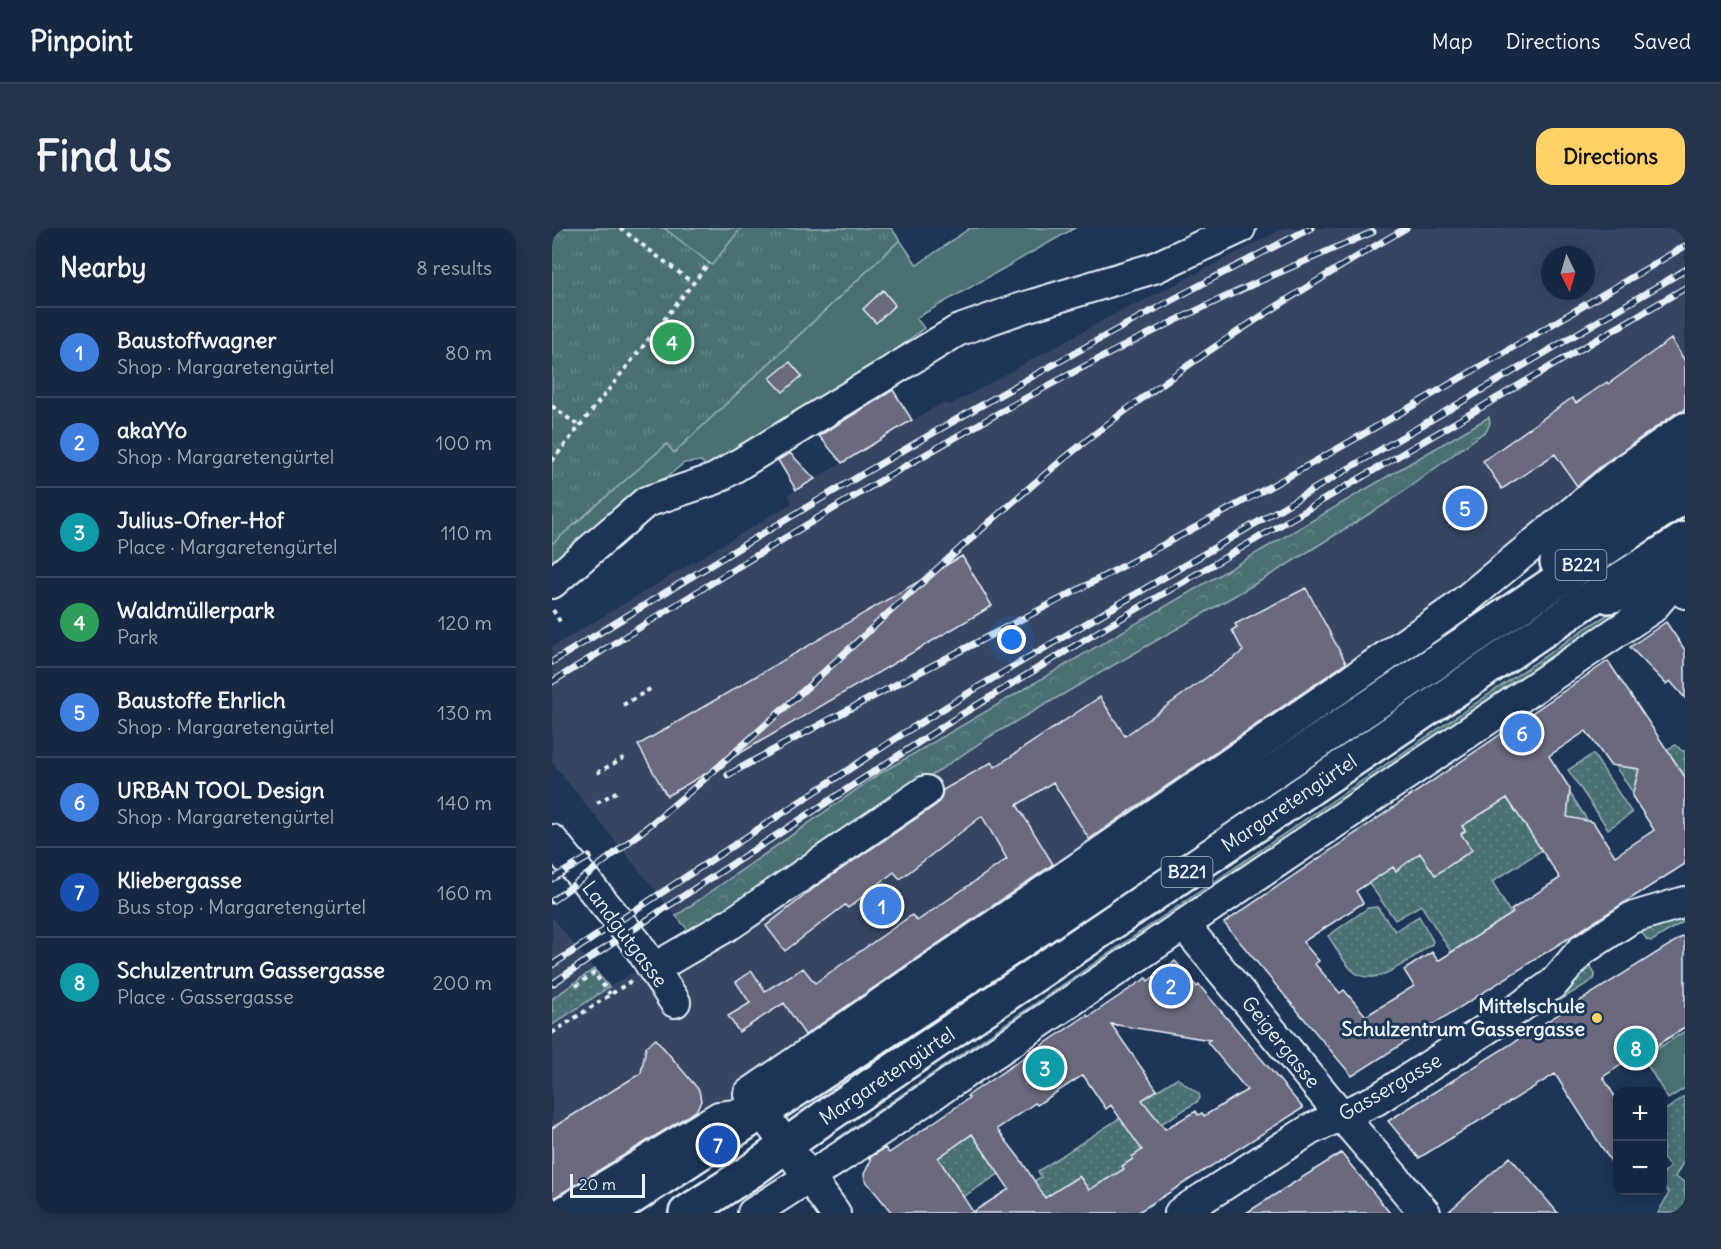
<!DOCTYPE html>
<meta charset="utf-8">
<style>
:root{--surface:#162841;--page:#23344c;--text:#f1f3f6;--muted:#9ea6b1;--line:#35445a;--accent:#ffd166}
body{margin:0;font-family:Delius,sans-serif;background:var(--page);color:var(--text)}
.controls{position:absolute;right:18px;bottom:18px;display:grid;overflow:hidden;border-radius:12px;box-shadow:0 3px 15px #0003}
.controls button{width:54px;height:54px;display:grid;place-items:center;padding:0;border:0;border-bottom:2px solid var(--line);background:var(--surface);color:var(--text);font:30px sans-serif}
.compass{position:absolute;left:989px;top:18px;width:54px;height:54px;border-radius:50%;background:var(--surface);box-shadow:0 3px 15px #0003;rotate:175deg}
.scale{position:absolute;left:18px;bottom:15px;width:75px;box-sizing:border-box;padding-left:6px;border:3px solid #e8f1f8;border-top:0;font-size:16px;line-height:21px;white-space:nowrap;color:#e8f1f8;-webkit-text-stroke:4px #1d3557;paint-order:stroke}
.you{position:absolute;left:460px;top:412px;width:21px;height:21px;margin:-15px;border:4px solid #fff;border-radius:50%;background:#1a73e8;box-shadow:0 0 0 9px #1a73e833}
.badge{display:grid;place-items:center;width:39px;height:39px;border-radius:50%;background:var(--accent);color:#fff;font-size:20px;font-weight:700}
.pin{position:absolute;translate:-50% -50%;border:3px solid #fff;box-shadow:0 2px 6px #0006}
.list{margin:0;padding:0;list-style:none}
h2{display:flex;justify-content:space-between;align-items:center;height:78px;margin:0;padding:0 24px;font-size:26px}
h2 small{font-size:20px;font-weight:400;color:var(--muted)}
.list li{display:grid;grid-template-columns:39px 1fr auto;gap:18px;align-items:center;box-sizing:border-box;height:90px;padding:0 24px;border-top:2px solid var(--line)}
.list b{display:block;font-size:22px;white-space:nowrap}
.list p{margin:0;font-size:20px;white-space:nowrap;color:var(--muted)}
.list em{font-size:20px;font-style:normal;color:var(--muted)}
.map{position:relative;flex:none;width:1133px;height:985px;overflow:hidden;border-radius:18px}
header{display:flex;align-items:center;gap:36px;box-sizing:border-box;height:84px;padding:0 30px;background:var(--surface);border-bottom:2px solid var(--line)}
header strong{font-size:28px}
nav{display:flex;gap:33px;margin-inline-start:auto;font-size:21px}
.intro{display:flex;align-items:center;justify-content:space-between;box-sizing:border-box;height:144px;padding:0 36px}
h1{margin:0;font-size:42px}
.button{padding:15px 27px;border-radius:18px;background:var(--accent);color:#111;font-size:21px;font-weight:700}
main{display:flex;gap:36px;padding:0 36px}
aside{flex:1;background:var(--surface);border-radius:18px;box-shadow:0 3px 15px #0003}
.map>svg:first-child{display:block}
</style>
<header>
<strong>Pinpoint</strong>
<nav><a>Map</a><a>Directions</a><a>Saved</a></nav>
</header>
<div class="intro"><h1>Find us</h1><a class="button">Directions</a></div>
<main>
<aside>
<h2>Nearby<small>8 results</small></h2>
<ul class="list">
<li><span class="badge" style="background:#3f7fe0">1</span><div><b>Baustoffwagner</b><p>Shop · Margaretengürtel</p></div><em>80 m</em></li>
<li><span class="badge" style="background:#3f7fe0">2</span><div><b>akaYYo</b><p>Shop · Margaretengürtel</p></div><em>100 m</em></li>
<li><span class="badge" style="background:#0f9aa8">3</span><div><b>Julius-Ofner-Hof</b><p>Place · Margaretengürtel</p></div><em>110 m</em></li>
<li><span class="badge" style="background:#2e9e5b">4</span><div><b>Waldmüllerpark</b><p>Park</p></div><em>120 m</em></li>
<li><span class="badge" style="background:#3f7fe0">5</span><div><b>Baustoffe Ehrlich</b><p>Shop · Margaretengürtel</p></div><em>130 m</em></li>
<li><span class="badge" style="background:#3f7fe0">6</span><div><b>URBAN TOOL Design</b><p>Shop · Margaretengürtel</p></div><em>140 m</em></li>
<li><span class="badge" style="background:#1a4fb4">7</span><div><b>Kliebergasse</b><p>Bus stop · Margaretengürtel</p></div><em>160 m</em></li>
<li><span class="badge" style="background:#0f9aa8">8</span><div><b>Schulzentrum Gassergasse</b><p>Place · Gassergasse</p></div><em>200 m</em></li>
</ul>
</aside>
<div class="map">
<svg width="1133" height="985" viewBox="0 0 1133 985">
<defs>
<pattern id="grass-dots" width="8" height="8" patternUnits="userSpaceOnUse" patternTransform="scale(1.5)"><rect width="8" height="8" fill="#4a7073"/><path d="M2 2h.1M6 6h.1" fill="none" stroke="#648588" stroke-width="1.8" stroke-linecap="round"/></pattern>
<pattern id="forest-crowns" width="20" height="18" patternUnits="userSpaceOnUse" patternTransform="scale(1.5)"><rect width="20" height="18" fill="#4a7073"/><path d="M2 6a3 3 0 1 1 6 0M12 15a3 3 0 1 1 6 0" fill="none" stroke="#648588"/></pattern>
<pattern id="park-tufts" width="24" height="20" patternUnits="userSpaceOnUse" patternTransform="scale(1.5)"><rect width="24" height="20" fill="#4a7073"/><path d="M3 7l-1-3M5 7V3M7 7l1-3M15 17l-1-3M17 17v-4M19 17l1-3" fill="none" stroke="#648588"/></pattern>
</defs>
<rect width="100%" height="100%" fill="#1d3557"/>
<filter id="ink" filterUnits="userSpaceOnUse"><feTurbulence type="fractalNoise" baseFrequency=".0167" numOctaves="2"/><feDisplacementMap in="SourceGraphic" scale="12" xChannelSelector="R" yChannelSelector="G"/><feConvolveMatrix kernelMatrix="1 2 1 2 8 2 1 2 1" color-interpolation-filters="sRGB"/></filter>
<g filter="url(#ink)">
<path fill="#344562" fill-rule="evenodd" d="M732,0H1133V211L274,824L0,985V797L57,759L142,709L283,612L437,509L715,349L937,190L327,546L124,688L0,535V419L240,275L236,267L390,175L398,177L575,79L583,77ZM998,27H1034V63H998Z
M0,689L42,741L0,771Z"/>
<path fill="url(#grass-dots)" stroke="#99b0b6" stroke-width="1.5" d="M1094,369L287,918L281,916L283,912L1034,400L1068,379Z
M1124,517L1130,523H1133V549L1115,521Z
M1041,526L1080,585L1056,601L1016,542Z
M1094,527L1081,565L1063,538Z
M948,560L990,622L940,654L962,691H952L899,724L869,677L843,692L814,651L841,639L844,643L849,639L860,614L884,647L920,622L909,606L913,602L910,597Z
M1018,565L1036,593L1012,607L997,584L1017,571Z
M825,679L843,703L867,688L881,713L880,716C861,728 823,763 801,743C791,734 784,719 776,708L816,680Z
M1132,688L1131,694L1100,713L1095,712L1085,697Z
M1033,731L1043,746L1042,751L988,785L984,784Z
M42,741L57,759L0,797V771Z
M625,850L647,866L648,870L645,874L607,897L617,913L589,923L580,929L581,931L572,941L538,964L528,949L516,955L502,985L482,953L489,949L486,943L568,890L590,872Z
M1133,868V931L1123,949L1133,954V985H1106L1117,965L1111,957V945L1118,939L1111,930V884Z
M425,903L447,946L411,969L386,930Z"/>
<path fill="url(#forest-crowns)" stroke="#99b0b6" stroke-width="1.5" d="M937,189L938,195L935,202L837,274L715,349L437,509L283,612L142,709L124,688L327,546Z"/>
<path fill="url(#park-tufts)" stroke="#99b0b6" stroke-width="1.5" d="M0,0H339L348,12L122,225L115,217L0,316Z"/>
<path fill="#4a7073" stroke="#99b0b6" stroke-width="1.5" d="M112,0H189L160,37Z
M418,0H523L364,90L372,100L327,135L158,243L149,233L132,235L0,344V316L115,216L122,225L348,12L365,37Z
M1133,803V860L1116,871L1091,830Z"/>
<path fill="#6a697d" stroke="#e8f1f8" stroke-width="1.5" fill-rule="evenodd" d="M331,62L343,77L324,95L311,81Z
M1119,111L1133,133V182L1123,186L1054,234L1025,258L1003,226L950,261L931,233L1020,170L1024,175L1055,154L1056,156Z
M238,134L250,148L231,164L218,150Z
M341,162L360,192L290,235L267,208Z
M238,225L263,251L244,262L226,232Z
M410,328L440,378L115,568L86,517Z
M754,360L794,435L537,611L501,554L465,577L501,636L253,807L232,775L187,804L176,788L198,775L184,754L200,743L213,763L251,740L263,755L360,687L365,693L455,631L430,588L348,651L342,644L296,680L293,677L233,723L214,698L266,657L384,577L389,571L391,562L440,534L443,539L548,469L573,508L691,423L680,402L685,399L683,396Z
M1114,394L1133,422V470L1118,453L1114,456L1078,419Z
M1056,433L1133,549V636L800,848L672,695ZM1034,503L1058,537L1087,541L1080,568L1102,602L1063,628L1041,594L1015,589L1018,561L997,528ZM955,570L1008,650L959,682L961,685L886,733L880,724L852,742L862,758L814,788L792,762L788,765L763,736L767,733L751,714L811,675L804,663L841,639L844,643L868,625L883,647L920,622L909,606L913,603L910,598Z
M1133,707V799L1089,828L1087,825L1051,849L1065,872V943L1003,846L867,930L836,893Z
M623,733L645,759L647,757L751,880L585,985H340L313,952L312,946L319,932L317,930L333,920L337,925L417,870L415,868L535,787L536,789L594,750L596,753ZM559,796L658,812L655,814L695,862L652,888L650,885L646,887L644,883L613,901L590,872L605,862ZM531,847L554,881L559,877L590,922L580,929L581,931L570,938L572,941L537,962L527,948L493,970L469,932L445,901L483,875L485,877ZM420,906L457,961L421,984L386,930Z
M104,811L147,862L149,873L144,883L0,971V900L89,845L94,819Z
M789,925L838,985H694L724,966Z
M958,929L1006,985H895Z"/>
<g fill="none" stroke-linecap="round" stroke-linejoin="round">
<g stroke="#e8f1f8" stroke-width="34">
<path id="minor" d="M0,355L94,274L163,251L405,103L470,80L602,40L688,0
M0,612L84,714L123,774
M632,697L790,888L873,985
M101,741L180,695L374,563
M10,985L167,889L210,884
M201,985L299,922L1100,380L1123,353L1133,365
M283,985L197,866L903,381L1064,248L1133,200
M628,985L759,901L824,872L967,780L1002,755L1029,723L1079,690L1133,674"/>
</g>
<g stroke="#e8f1f8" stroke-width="38">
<path id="major" d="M1005,334L1047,295L1133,234
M1057,368L1123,353L1133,347
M56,985L417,748L1133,267
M134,985L199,943L273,889L1036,372L1133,311"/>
</g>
<path stroke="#e8f1f8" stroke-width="4" stroke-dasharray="4.5 4.5" stroke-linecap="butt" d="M68,0L141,55
M0,178L28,199
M0,233L157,35
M1,382L10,397
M71,477L100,460
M45,545L73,529
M45,575L66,563
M24,758L42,745L58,766
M0,805L79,753"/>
<use href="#minor" stroke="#1d3557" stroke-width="30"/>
<use href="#major" stroke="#1d3557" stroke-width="33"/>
<g stroke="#e8f1f8" stroke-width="7">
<path id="rail" d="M0,434C248,281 498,131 759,0
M0,454C177,344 354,232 539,135C631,87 725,44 821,4
M176,547C335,458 498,379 657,292C818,205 975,111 1133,18
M0,651L37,629
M0,673C173,547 321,392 484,254C598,157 724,75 854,0
M0,737L352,505L428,458L1133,42
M0,756L116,678L407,488L544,405L1133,60"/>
</g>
<use href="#rail" stroke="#1d3557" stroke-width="4.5" stroke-dasharray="14" stroke-linecap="butt"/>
</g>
</g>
<circle fill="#ffd166" stroke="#1d3557" stroke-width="2" cx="1045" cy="790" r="6"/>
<g text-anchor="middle" stroke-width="6" stroke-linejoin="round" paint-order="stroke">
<g fill="#1d3557" stroke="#abb9c8" stroke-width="1.5">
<rect x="1003.5" y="322" width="51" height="30" rx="4.5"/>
<rect x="609.5" y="629" width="51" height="30" rx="4.5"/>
</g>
<g font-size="18" font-weight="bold" fill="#e8f1f8">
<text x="1029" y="343">B221</text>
<text x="635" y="650">B221</text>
</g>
<g font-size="20" fill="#e8f1f8" stroke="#1d3557">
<text transform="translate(737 575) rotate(-34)" y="7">Margaretengürtel</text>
<text transform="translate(73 706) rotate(53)" y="7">Landgutgasse</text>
<text transform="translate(729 814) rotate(51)" y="7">Geigergasse</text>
<text transform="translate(335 848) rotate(-34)" y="7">Margaretengürtel</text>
<text transform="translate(838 859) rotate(-30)" y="7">Gassergasse</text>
</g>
<g font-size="20" font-weight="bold" fill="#e8f1f8" stroke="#1d3557" text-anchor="end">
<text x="1033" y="785">Mittelschule<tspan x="1033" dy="23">Schulzentrum Gassergasse</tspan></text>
</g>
</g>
</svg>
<div class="controls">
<button>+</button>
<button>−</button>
</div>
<svg class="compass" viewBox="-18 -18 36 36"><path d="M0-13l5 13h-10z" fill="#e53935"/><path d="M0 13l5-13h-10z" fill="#9ea6b1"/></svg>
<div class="scale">20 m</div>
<div class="you"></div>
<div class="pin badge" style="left:330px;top:678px;background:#3f7fe0">1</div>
<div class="pin badge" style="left:619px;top:758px;background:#3f7fe0">2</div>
<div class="pin badge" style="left:493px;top:840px;background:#0f9aa8">3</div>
<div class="pin badge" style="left:120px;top:114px;background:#2e9e5b">4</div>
<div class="pin badge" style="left:913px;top:280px;background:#3f7fe0">5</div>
<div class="pin badge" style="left:970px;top:505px;background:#3f7fe0">6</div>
<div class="pin badge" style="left:166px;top:917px;background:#1a4fb4">7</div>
<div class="pin badge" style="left:1084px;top:820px;background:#0f9aa8">8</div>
</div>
</main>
